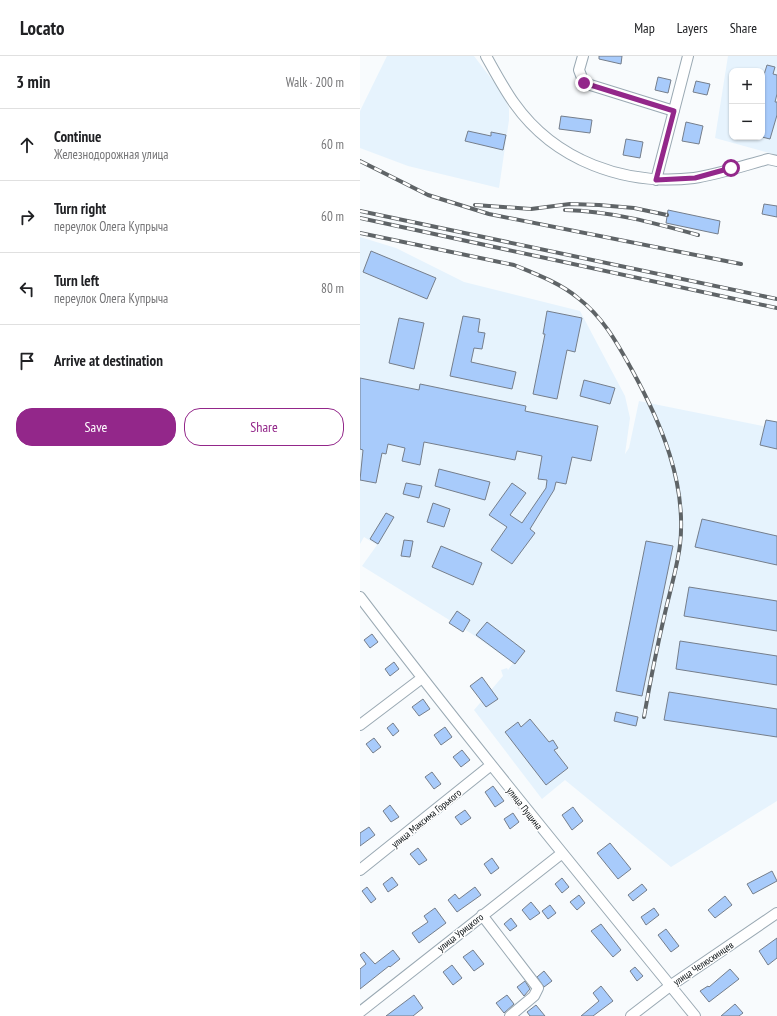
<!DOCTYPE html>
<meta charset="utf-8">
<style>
:root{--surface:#fff;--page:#f2f2f2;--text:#202124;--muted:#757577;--line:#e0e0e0;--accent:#93278a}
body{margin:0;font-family:"PT Sans Narrow",sans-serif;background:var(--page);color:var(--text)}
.controls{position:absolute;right:12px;top:12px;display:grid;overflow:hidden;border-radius:8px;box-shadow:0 1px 3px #0004}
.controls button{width:36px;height:36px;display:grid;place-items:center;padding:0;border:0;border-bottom:1px solid var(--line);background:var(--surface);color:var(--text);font:20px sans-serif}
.stop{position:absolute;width:12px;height:12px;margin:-9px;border:3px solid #93278a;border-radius:50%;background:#fff}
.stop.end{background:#93278a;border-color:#fff;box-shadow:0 1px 4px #0008}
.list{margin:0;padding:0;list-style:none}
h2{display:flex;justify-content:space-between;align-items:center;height:52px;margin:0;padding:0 16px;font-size:17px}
h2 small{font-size:13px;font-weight:400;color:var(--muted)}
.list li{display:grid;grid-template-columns:26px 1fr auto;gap:12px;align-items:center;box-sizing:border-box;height:72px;padding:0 16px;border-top:1px solid var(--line)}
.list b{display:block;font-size:15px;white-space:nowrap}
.list p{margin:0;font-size:13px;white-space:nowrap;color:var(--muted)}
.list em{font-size:13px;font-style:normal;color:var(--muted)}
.actions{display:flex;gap:8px;padding:12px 16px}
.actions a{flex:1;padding:9px 0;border:1px solid var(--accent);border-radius:16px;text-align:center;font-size:14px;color:var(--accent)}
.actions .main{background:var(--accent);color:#fff}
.icon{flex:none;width:22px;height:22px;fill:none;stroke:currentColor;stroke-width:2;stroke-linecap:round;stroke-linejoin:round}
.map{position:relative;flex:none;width:417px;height:960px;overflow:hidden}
header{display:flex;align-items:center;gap:24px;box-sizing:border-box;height:56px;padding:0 20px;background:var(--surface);border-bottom:1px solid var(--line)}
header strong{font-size:19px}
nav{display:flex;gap:22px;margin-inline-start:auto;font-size:14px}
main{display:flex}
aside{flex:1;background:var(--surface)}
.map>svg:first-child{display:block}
</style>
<header>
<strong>Locato</strong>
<nav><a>Map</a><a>Layers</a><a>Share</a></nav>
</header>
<main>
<aside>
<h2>3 min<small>Walk · 200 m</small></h2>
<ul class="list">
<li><svg class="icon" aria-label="ahead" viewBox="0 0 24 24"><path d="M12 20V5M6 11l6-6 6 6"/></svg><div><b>Continue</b><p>Железнодорожная улица</p></div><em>60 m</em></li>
<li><svg class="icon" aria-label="right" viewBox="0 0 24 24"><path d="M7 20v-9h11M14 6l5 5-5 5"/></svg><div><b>Turn right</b><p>переулок Олега Купрыча</p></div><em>60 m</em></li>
<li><svg class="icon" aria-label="left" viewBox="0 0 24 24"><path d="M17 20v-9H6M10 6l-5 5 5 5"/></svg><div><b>Turn left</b><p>переулок Олега Купрыча</p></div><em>80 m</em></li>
<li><svg class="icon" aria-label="arrive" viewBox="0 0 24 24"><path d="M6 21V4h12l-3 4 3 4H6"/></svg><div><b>Arrive at destination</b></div></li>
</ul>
<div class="actions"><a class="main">Save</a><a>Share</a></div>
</aside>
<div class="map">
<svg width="417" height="960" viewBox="0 0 417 960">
<rect width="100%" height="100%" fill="#f8fbfd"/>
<path fill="#e6f3fd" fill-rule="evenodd" d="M27,0H114L140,34L149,52V64L139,132L48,110L0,92V55Z
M368,0H417V99L355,82ZM372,15H402V81H372Z
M0,181L36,192L104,226L220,255L265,340L270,362L265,398L269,392L279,345L417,373V745L311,811L205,724L182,743L114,654L143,620L141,614L147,612L148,614L153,607L112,578L2,510L17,489L4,481L0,488Z"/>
<path fill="#a8cbfb" stroke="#757e8b" d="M239,0H262L261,8L239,3Z
M407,9L415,11L413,18L417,19V38L415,46H417V59L410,83L402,81V25Z
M298,21L311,24L308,37L295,34Z
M336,25L350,28L347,39L333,36Z
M201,60L232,64L230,77L199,73Z
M326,66L343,70L339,88L322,85Z
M108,75L131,80V76L146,79L143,94L105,85Z
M266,83L283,86L280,102L263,99Z
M404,148L417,150V161L402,158Z
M308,154L360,165L358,178L306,167Z
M11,195L76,222L67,243L3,216Z
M187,255L222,262L215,296L207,294L197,343L173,338L185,278H183Z
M103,260L120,263L118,276L125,277L122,293L114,292L111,306L156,316L152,333L90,320Z
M39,262L64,267L54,313L29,307Z
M0,322L59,334L60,328L166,350L165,355L238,370L231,405L212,401L206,428L196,426L194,434L170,473L175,477L152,508L131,494L147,471L129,459L152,427L166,437L150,459L162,467L186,432L187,424L178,423L182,400L157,395L155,404L64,386L60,409L42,405L45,392L28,388L26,398L22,397L16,427L0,424L3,394L0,393Z
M224,324L255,332L250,348L220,340Z
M406,364L417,366V393L400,389Z
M79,413L130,426L125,444L75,430Z
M46,427L62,430L59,442L43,438Z
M73,447L90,453L84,471L67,466Z
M26,457L34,461L18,488L10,483Z
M342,463L417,480V509L335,491Z
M44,484L53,485L50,501L41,500Z
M286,485L313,490L282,640L256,635Z
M81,490L122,507L113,529L72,511Z
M329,531L417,545V575L324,560Z
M97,555L110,564L103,576L89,567Z
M127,566L165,595L155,608L116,579Z
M12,578L18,586L10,592L4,584Z
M320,585L417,600V629L316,613Z
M34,606L39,613L30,620L25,613Z
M122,621L138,643L126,651L110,630Z
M309,636L417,653V681L304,664Z
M63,643L70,653L59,660L52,651Z
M256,656L278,661L276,670L254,665Z
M170,663L189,686L193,684L198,692L194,694L208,712L186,729L145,676L158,666L161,671Z
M33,667L39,675L33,680L27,672Z
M85,671L92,681L81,689L74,679Z
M14,682L21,691L13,697L6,688Z
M102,694L110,704L101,711L93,701Z
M72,716L81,728L74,733L65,721Z
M133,730L144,745L135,751L125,736Z
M30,749L39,761L31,766L23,755Z
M213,751L223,765L212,774L202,759Z
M105,754L111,762L101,769L95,761Z
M153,757L159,766L150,773L144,763Z
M9,771L15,779L0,790V777Z
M250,787L271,813L258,823L237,797Z
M58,792L67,804L59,809L50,798Z
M132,802L139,812L131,818L124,808Z
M412,815L417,825L393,838L387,828Z
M32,821L38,829L28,836L23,828Z
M202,822L209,831L202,837L195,828Z
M282,828L287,834L273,845L268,839Z
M7,831L16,843L11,847L2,835Z
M115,831L121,839L97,856L88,844L95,838L99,843Z
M219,839L225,847L217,854L210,846Z
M365,840L372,849L355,862L348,854Z
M171,846L180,857L170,864L162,854Z
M190,849L196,857L188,863L182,855Z
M75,852L86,867L59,887L52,877L68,866L64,860Z
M294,852L299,859L286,869L281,861Z
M151,862L157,870L150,875L144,868Z
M241,868L261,894L253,901L231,875Z
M306,873L319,890L311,896L298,879Z
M417,882V902L408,909L399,895Z
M33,894L40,903L30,911L29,910L0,933V913L6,908L0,899L4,896L15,908Z
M113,894L124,908L114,915L103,901Z
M92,909L102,922L93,929L83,916Z
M275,911L283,920L277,925L270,915Z
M370,913L379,923L349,946L340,935L348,930L349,931Z
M184,915L192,925L184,931L177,921Z
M165,925L170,933L164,940L157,931Z
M241,930L253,945L233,960H221L239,945L233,937Z
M54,939L63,952L53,960H26Z
M147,939L154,948L144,957L136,947Z
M375,948L383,957L379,960H361Z
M176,949L185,960H170L167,956Z"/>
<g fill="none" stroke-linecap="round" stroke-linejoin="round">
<g stroke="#9aa9b3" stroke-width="12">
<path id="minor" d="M126,0C135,16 144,33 154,47C195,105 265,130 334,122C356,119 386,109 408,103L417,105
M223,0L219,14L224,27L314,55
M296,124L328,0
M0,541C108,683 222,821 335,960
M0,669L62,622
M0,814L131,709
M122,859L178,932L174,940L150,960
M0,956L201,798
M271,960L310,930L417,857"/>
</g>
<use href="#minor" stroke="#fff" stroke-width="10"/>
<g stroke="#5f6467" stroke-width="4">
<path id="rail" d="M0,105L68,139L129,158L381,208
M115,149L171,153L210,148L239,149L274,152L307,159
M205,154C250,155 295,167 338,179
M0,155L417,243
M0,162L417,252
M0,177L154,209C176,218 200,227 218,242C243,261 257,287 272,314C301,367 327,427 320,489C317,512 310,535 305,557C297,591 290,626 284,661"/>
</g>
<use href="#rail" stroke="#fff" stroke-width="2.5" stroke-dasharray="8" stroke-linecap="butt"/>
</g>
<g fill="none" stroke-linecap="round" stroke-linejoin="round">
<path stroke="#93278a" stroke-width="5" d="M224,27L314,55L296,124L335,122L371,112"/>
</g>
<g text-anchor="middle" stroke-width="3" stroke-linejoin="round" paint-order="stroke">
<g font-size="10" fill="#0a1013" stroke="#fff">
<text transform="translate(165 752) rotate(52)" y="4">улица Пущина</text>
<text transform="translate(66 762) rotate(-39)" y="4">улица Максима Горького</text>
<text transform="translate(100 876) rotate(-38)" y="4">улица Урицкого</text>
<text transform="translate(343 907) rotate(-34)" y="4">улица Челюскинцев</text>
</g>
</g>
</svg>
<div class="controls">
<button>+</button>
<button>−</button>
</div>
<div class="stop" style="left:371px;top:112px"></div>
<div class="stop end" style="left:224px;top:27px"></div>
</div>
</main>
